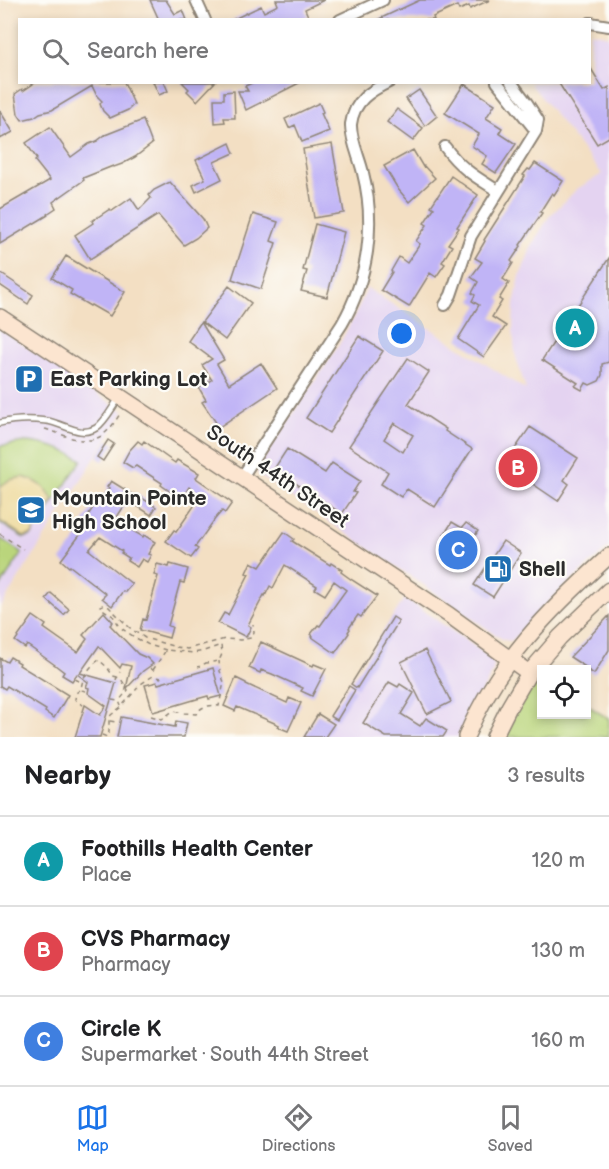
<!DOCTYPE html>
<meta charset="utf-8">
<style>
:root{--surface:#fff;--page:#f6f6f6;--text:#202124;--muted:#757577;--line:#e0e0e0;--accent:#1a73e8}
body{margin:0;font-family:"Balsamiq Sans",sans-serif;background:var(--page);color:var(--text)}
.controls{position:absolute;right:18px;bottom:18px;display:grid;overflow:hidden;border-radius:0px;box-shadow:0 3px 9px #0003}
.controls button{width:54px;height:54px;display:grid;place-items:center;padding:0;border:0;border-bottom:2px solid var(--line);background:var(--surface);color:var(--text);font:30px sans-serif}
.you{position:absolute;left:402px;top:334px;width:21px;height:21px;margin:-15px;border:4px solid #fff;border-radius:50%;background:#1a73e8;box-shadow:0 0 0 9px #1a73e833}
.badge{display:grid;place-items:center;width:39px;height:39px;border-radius:50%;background:var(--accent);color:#fff;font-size:20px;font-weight:700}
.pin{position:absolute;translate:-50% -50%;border:3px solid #fff;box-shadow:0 2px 6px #0006}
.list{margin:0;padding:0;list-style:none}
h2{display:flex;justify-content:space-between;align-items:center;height:78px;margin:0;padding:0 24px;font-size:26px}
h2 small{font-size:20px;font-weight:400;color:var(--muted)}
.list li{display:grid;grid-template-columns:39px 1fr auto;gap:18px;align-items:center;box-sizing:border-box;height:90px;padding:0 24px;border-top:2px solid var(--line)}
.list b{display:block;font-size:22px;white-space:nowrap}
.list p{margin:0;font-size:20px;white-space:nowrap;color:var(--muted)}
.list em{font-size:20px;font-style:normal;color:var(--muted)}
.icon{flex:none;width:33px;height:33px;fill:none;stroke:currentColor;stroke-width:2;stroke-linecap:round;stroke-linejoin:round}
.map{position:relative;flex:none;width:609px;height:737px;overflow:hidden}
.search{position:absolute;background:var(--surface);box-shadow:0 3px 9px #0003;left:18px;right:18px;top:18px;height:66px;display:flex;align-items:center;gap:15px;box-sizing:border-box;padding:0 21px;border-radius:0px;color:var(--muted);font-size:22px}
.sheet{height:348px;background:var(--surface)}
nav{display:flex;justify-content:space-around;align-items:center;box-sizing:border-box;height:84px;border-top:2px solid var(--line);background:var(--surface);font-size:16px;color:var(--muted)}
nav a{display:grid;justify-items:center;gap:3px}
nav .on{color:var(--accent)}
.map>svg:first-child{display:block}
</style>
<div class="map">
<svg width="609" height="737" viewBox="0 0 609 737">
<rect width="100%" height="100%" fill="#fdfcf7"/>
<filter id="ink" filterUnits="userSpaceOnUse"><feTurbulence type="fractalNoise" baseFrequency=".0167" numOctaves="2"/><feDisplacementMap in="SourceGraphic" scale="12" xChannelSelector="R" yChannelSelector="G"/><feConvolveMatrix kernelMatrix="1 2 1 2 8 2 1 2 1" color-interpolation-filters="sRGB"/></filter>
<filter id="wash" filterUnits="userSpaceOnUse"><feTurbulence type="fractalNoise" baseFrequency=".008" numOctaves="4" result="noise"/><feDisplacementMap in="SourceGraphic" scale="24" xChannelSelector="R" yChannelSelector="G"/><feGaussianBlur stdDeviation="1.35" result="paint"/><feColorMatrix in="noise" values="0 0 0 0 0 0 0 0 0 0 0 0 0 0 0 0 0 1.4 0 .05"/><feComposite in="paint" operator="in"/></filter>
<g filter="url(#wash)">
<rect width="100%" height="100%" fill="#f3dfc3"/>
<path fill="#e4d3f1" d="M590,32L609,36V547L547,603L513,640L509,641L502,639L421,583L263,478L259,475L257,471L260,464L339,345L358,309L367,288L526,390L515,354L513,329L514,305L520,276L533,243L549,217L577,189L602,174L530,83L590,82Z
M0,329L124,412L0,608Z
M405,598L484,653L491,658L494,664L493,671L458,737H315Z"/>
<path fill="#bad57b" stroke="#728053" stroke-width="1.5" d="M25,442C46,443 64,449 82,460L31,536L24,538L0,523V446Z
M0,538L22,553L0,587Z
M540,673L542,674V714H586L587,705L609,719V737H502L518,706Z"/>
<path fill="#eeda9e" stroke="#8c8264" stroke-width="1.5" d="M23,477C38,481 46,487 53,501L32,535L24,537L0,521V487L9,480Z"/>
<g id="blocks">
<path fill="#c0b4f6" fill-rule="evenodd" d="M150,0H166L175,14L183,10L187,20H159Z
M276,0H324L305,9L308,16L299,20H232L261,6L264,12L278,5Z
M420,0H490L470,9L469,6L459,10L457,6L433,17L434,20H377Z
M590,67L604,90L609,87V137L597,144L558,82H590Z
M36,82H124L134,104L128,110L110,118L103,111L100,104L102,101L97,96L92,86L52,110L40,113L34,117L22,120L18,114L15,94L22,89L23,91Z
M153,82H164L168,91L159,95Z
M182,82H215L197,101L187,91L189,89Z
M254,82H301L246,110L238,91H248L245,86Z
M464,84L495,104L486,118L502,128L499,133L516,144L496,173L482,164L487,156L472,146L479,134L445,113Z
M419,90L437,116L425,126L406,99Z
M234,91L235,118H224L225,122L215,123L214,99H224V92Z
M319,103L323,112L321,113L329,131L302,142L295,125L289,128L285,119Z
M397,109L423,128L413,141L387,122Z
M0,111L13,132L0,139Z
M143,120L152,144L135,157L122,164L114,167L113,166L83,178L84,180L53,202L56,208L47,214L48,215L0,244V209L50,180L35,161L37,159L26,143L50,127L71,157L89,144L97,141L105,135Z
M230,143L234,153L214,162L222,179L196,192L193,185L205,179L196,160Z
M332,144L344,213L314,218L303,149Z
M413,150L423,167L424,166L435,178L409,202L398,189L384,166Z
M535,163L563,181L554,195L552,193L540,212L542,213L520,245L521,246L511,261L513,263L503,279L509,283L499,299L502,301L492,317L506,326L484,357L458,339L479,305L472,301L475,295L472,293L478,282L471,277L482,262L475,258L485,241L484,240L525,176L523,175L528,169L530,170Z
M451,176L478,195L457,227L459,228L448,244L452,246L442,262L445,264L436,277L430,273L409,307L381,290L392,272L391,271L399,257L407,263L420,244L416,241L427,225L424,223L434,208L431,206Z
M170,182L203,219L207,228L196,238L184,245L158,215L90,259L75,235L93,223L92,221L110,209L112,211L131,198L139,210L151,198L149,195L154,190Z
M253,214L278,222L271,241L276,243L261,289L232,279Z
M315,224L344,232L327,297L301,291L307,271L303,270Z
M66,256L125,292L110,316L91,305L90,306L70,294L72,290L52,278Z
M609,258V362L602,364V375L599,381L590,385L586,383L582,390L575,386L578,383L542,360Z
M0,273L33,295L28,304L0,285Z
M229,286L251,303L225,340L202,322Z
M201,322L224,360L217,364L229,384L261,363L277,388L219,427L202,402L206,400L199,388L212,380L202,365L212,359L188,341Z
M359,336L383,351L329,433L306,418Z
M408,358L429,372L408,404L446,429L445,431L472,449L435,507L407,489L401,497L381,484L388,472L349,446ZM394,423L413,435L403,452L384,439Z
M530,427L578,458L564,480L569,484L558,501L518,474L514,479L506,474L509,469L504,465Z
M108,440L114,444L103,461L97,457Z
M138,441L142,444L144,441L175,463L177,460L199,473L196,478L232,503L225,513L222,511L215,519L195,547L198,549L191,558L166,541L174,530L176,532L201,496L189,487L181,499L161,485L162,483L136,466L133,468L123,462L129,451Z
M287,449L325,473L332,463L360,481L353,492L356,493L342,514L274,469Z
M111,481L135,496L136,494L156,507L151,515L128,500L115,520L143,537L144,535L155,542L148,554L151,555L147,562L142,559L137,567L127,561L129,558L121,553L122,551L100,537L89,550L132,584L125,592L123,591L112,606L102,598L106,594L70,566L69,567L61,560L83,531L79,529L96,503L98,504L109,488L107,487Z
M452,522L462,528L466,523L478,531L470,544L471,545L465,555L463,554L454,567L442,559L454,541L444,535Z
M284,532L294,539L292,541L330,565L331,563L342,570L341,572L352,580L377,596L361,617L358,615L349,628L350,629L348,632L349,633L335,653L312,637L313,636L311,634L318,625L320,626L346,590L334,581L325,595L315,589L317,586L285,565L273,588L270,586L265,596L264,595L248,625L251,627L246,637L218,623L224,613L228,615L249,574L246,573L251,562L260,567Z
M503,541L521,553L493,597L474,585Z
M157,564L169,567L170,564L188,569L184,583L180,582L168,626L172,627L169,638L140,630L143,619L146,620L158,576L154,575Z
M51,593L69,609L64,615L46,599Z
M104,612L113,622L110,625L138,654L147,658L153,664L143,671L126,689L131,666L122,664L120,668L99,646L80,673L116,683L100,737H75L85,705L100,715L106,706L88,693L89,688L86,687L88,682L77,674L72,681L62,675L64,672L55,665L27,645L25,648L15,641L33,616L46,625L44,628L78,652L87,639L83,635Z
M609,616V650L594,674L586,669L587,668L570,657Z
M393,617L399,621L357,688L351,684Z
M261,642L313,666L314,664L326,669L312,696L301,691L303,688L272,674L261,670L260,673L249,668Z
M425,650L451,702L427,714L401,662Z
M10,657L20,663L19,665L68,695L54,718L45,712L46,710L7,686L5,689L0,686V658L7,662Z
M213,668L221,696L209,699L208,696L197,699L153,712L145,685L157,682L158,684Z
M236,678L246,683V684L287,703L289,698L301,703L288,731L278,727L279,725L237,707L235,711L224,706Z
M389,682L398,687L400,684L414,693L401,714L420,726L426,718L447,731L443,737H386L363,723Z
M349,686L355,690L337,720L330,716Z
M318,714L334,724L325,737H304Z
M121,717L175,727L176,721L187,723L184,737H117Z"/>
</g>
</g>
<g filter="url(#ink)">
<use href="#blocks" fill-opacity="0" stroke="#8f8577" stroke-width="1.5"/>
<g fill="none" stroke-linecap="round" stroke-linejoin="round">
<g stroke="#8f8577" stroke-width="8">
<path id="lane" d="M0,423C15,419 32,419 47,421C63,423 80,438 96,428C105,422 112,408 119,398"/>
</g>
<g stroke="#8f8577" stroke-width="14">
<path id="street" d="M196,0L205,20
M340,20L383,0
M590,23L609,26
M497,82L536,131
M445,147C461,169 476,177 498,191
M445,305L451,295L471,236L536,131L538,120L527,103L511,82
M242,477L342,324C368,279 376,224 363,173C360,159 350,138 351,124C354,101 370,91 389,82"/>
</g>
<g stroke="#8f8577" stroke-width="18">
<path id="secondary" d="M0,317L449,615L529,673
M466,737C498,661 549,610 609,556
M494,737L509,707L529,673L560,637L609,590"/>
</g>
<path stroke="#8f8577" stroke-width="1.5" stroke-dasharray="4.5 4.5" stroke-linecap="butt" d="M45,429C64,434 87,449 105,433C111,428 116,420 120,414
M0,534L23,549
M166,650L149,645L136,638L121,628L113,616L101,608L100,606L103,605L109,607L129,627L137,633L145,638L176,647L187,649L225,639L240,640L251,638L254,632L253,624
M150,668L153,670L154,675
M153,670L166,650L193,653L204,651L221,645L222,654L219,661L206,663L198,667
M75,679L81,682
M116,680L117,677L121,679L128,690L119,701
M80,690L76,693L75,699L77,702L83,705
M86,691L81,690C82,677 89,667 99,660L107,667L113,676L117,677L120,672
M112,700L119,701L121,706
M151,716L162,719L173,711L184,713L196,714C202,705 210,705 219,706L224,682L220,671L219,661
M110,721L116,722
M102,735L107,737L109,732V719L111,715L121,707L141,684L153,676L161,678L162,681"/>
<use href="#lane" stroke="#fff" stroke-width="5"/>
<use href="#street" stroke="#fff" stroke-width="10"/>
<use href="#secondary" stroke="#fce5d0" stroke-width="15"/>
</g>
</g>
<defs>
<g id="parking-square" transform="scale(1.5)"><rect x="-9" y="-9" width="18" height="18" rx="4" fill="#1f6fb2" stroke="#fdfcf7"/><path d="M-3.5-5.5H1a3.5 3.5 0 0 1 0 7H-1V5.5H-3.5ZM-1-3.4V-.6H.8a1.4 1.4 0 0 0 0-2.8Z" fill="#fff"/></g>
<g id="school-square" transform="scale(1.5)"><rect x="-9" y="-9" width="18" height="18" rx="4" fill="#1f6fb2" stroke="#fdfcf7"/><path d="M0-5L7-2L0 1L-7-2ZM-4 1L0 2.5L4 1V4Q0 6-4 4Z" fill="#fff"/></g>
<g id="fuel-square" transform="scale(1.5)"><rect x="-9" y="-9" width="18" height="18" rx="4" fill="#1f6fb2" stroke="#fdfcf7"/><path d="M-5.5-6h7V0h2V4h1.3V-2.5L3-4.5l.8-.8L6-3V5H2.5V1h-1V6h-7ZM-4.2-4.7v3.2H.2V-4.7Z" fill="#fff"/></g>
</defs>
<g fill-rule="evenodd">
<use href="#parking-square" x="29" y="379"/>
<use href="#school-square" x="31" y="510"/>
<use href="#fuel-square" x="498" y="569"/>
</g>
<g text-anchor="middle" stroke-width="4.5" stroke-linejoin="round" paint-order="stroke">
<g font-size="21" font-weight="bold" fill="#2b2b2b" stroke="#fdfcf7" text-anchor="start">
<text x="50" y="386">East Parking Lot</text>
<text x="52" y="505">Mountain Pointe<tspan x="52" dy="24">High School</tspan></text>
<text x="519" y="576">Shell</text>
</g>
<g font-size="21" fill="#2b2b2b" stroke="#fdfcf7">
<text transform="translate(278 476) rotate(34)" y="7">South 44th Street</text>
</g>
</g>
</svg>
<div class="controls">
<button><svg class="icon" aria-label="locate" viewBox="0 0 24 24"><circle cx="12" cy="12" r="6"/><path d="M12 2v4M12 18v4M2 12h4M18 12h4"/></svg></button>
</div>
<div class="you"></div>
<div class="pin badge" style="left:575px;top:328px;background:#0f9aa8">A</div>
<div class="pin badge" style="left:518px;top:468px;background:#e0444e">B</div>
<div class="pin badge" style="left:458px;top:550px;background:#3f7fe0">C</div>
<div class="search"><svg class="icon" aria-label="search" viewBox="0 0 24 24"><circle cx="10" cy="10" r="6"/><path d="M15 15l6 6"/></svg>Search here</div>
</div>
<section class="sheet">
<h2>Nearby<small>3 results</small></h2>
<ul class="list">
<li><span class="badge" style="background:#0f9aa8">A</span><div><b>Foothills Health Center</b><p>Place</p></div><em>120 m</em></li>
<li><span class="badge" style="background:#e0444e">B</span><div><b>CVS Pharmacy</b><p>Pharmacy</p></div><em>130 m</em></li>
<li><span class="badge" style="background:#3f7fe0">C</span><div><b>Circle K</b><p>Supermarket · South 44th Street</p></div><em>160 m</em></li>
</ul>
</section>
<nav>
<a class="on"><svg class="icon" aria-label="map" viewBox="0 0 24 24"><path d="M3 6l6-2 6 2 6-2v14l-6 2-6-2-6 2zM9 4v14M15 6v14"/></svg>Map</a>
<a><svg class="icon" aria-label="directions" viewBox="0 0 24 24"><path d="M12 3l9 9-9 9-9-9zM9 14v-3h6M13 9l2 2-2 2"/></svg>Directions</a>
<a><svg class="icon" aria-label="saved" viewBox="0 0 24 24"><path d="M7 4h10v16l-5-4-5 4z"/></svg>Saved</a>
</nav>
